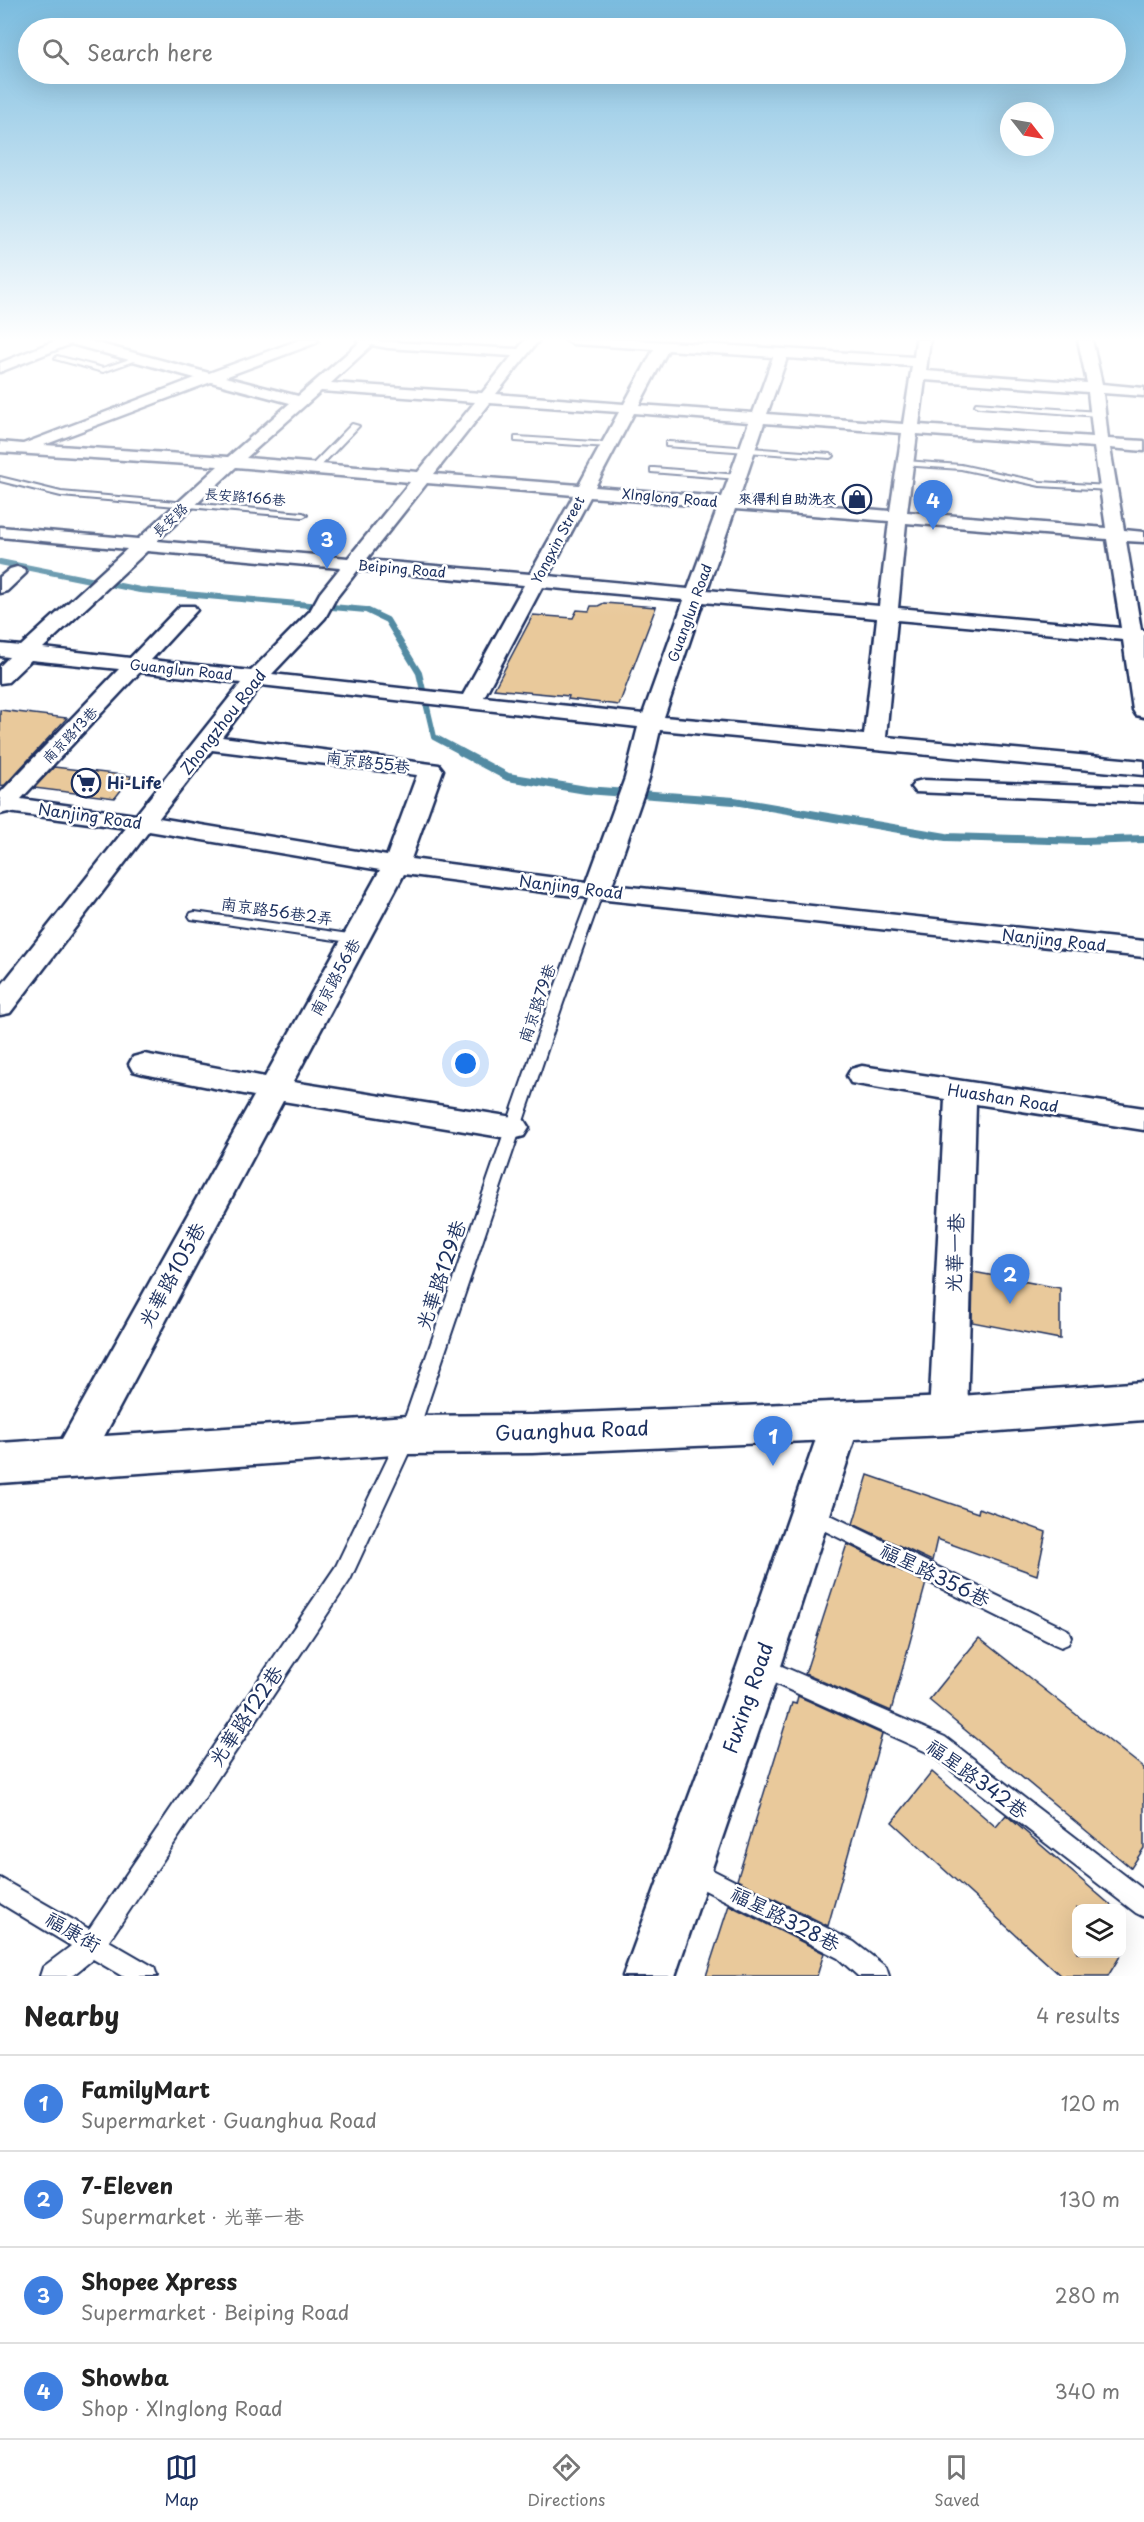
<!DOCTYPE html>
<meta charset="utf-8">
<style>
:root{--surface:#fff;--page:#f2f2f2;--text:#222;--muted:#767676;--line:#e0e0e0;--accent:#1b2f5e}
body{margin:0;font-family:"Playpen Sans","LXGW WenKai TC",sans-serif;background:var(--page);color:var(--text)}
.controls{position:absolute;right:18px;bottom:18px;display:grid;overflow:hidden;border-radius:12px;box-shadow:0 6px 24px #0002}
.controls button{width:54px;height:54px;display:grid;place-items:center;padding:0;border:0;border-bottom:2px solid var(--line);background:var(--surface);color:var(--text);font:30px sans-serif}
.compass{position:absolute;left:1000px;top:102px;width:54px;height:54px;border-radius:50%;background:var(--surface);box-shadow:0 6px 24px #0002;rotate:121deg}
.you{position:absolute;left:466px;top:1064px;width:21px;height:21px;margin:-15px;border:4px solid #fff;border-radius:50%;background:#1a73e8;box-shadow:0 0 0 9px #1a73e833}
.badge{display:grid;place-items:center;width:39px;height:39px;border-radius:50%;background:var(--accent);color:#fff;font-size:20px;font-weight:700}
.pin{position:absolute;translate:-50% -50px;filter:drop-shadow(0 2px 3px #0008)}
.pin::after{content:'';position:absolute;top:32px;width:21px;height:18px;background:inherit;clip-path:polygon(0 0,100% 0,50% 100%)}
.list{margin:0;padding:0;list-style:none}
h2{display:flex;justify-content:space-between;align-items:center;height:78px;margin:0;padding:0 24px;font-size:26px}
h2 small{font-size:20px;font-weight:400;color:var(--muted)}
.list li{display:grid;grid-template-columns:39px 1fr auto;gap:18px;align-items:center;box-sizing:border-box;height:96px;padding:0 24px;border-top:2px solid var(--line)}
.list b{display:block;font-size:22px;white-space:nowrap}
.list p{margin:0;font-size:20px;white-space:nowrap;color:var(--muted)}
.list em{font-size:20px;font-style:normal;color:var(--muted)}
.icon{flex:none;width:33px;height:33px;fill:none;stroke:currentColor;stroke-width:2;stroke-linecap:round;stroke-linejoin:round}
.map{position:relative;flex:none;width:1144px;height:1976px;overflow:hidden}
.search{position:absolute;background:var(--surface);box-shadow:0 6px 24px #0002;left:18px;right:18px;top:18px;height:66px;display:flex;align-items:center;gap:15px;box-sizing:border-box;padding:0 21px;border-radius:33px;color:var(--muted);font-size:22px}
.sheet{height:462px;background:var(--surface)}
nav{display:flex;justify-content:space-around;align-items:center;box-sizing:border-box;height:84px;border-top:2px solid var(--line);background:var(--surface);font-size:16px;color:var(--muted)}
nav a{display:grid;justify-items:center;gap:3px}
nav .on{color:var(--accent)}
.map>svg:first-child{display:block}
</style>
<div class="map">
<svg width="1144" height="1976" viewBox="0 0 1144 1976">
<rect width="100%" height="100%" fill="#fff"/>
<filter id="ink" filterUnits="userSpaceOnUse"><feTurbulence type="fractalNoise" baseFrequency=".0167" numOctaves="2"/><feDisplacementMap in="SourceGraphic" scale="12" xChannelSelector="R" yChannelSelector="G"/><feConvolveMatrix kernelMatrix="1 2 1 2 8 2 1 2 1" color-interpolation-filters="sRGB"/></filter>
<g filter="url(#ink)">
<g fill="none" stroke-linecap="round" stroke-linejoin="round">
<path stroke="#538ba3" stroke-width="6" d="M0,562L140,590L366,610L387,620L419,673L434,737L464,753"/>
<path stroke="#538ba3" stroke-width="8" d="M461,752L508,777L586,790L734,801L946,837L1083,841L1144,839"/>
</g>
<path fill="#e9c99b" stroke="#1b2f5e" stroke-width="1.5" d="M604,603L656,607L619,705L568,699L569,696L494,689L533,615L573,618L577,610L589,611L591,606H598Z
M0,710L67,718L5,785L0,786Z
M54,767L132,776L115,798L34,788Z
M973,1272L1060,1288V1339L972,1322Z
M868,1475L978,1513L979,1508L1046,1532L1037,1575L937,1539L932,1561L853,1524Z
M847,1544L926,1583L891,1711L805,1674Z
M979,1638L1144,1768V1848L1131,1868L929,1700Z
M798,1696L882,1734L828,1926L737,1880L792,1703L796,1704Z
M932,1772L996,1827L1006,1815L1114,1908H1077V1953H1122L1108,1976H1061L892,1822Z
M729,1905L824,1953L817,1976H706Z"/>
<g fill="none" stroke-linecap="round" stroke-linejoin="round">
<g stroke="#1b2f5e" stroke-width="4">
<path id="service" d="M57,356L103,368L136,357L139,359L103,372L55,359Z
M976,403L1098,412L1102,414L1098,416L979,407L975,405Z
M352,424L359,426L317,470H311V466Z
M518,437L609,443L613,445L609,447L515,441V437Z
M669,442L830,454L834,456L830,458L666,446V442Z
M905,461L961,465L1040,482L1109,486L1113,488L1109,490L1040,486L961,469L902,465V461Z
M654,468L738,475L742,477L738,479L651,472V468Z
M0,477L61,492L303,513L307,515L303,517L61,496L0,481Z
M597,887L603,891L563,1003L417,1435L350,1580L109,1941L154,1967L157,1976H122L93,1959L72,1976H40L43,1967L71,1946L0,1903V1878L89,1929L336,1566L399,1435L549,1003L591,891Z
M195,912L356,935L362,939L356,943L191,919L189,916L191,913Z
M812,1506L1068,1630L1071,1637L1068,1644L1061,1647L1054,1644L805,1521L802,1515L805,1509Z
M761,1657L945,1737L1144,1890V1917L1136,1913L929,1753L754,1674L751,1667L754,1660Z
M691,1859L854,1942L886,1967L889,1976H858L838,1958L683,1879L679,1871L683,1863Z"/>
</g>
<g stroke="#1b2f5e" stroke-width="5">
<path id="minor" d="M57,340H86L209,373L299,340H318L316,343L225,377L298,396L359,343L357,340L518,349L525,340H539L496,394L624,404L654,349L573,344L566,340H635L914,357L916,340H930L926,371L1087,383L1078,340H1092L1102,384L1144,388V396L1103,393L1108,439L1144,441V451L1110,448L1124,530L1144,532V542L1126,541L1141,630H1144V717L1136,715L1133,710L1123,640L897,620L886,737L1144,761V775L660,730L649,778L612,885L1144,941V957L597,899L404,874L293,1082L513,1117L524,1120L529,1128L524,1136L513,1139L283,1101L85,1472L71,1477L57,1472L51,1460L57,1448L254,1096L144,1074L133,1071L129,1064L133,1057L144,1054L265,1077L380,870L149,831L10,1013L0,1015V987L126,828L8,812L0,814V793L119,669L31,660L8,682L0,683V666L9,657L0,656V644L21,646L127,549L0,537V527L138,539L218,466L0,452V442L23,444L195,378L71,344L0,372V363ZM372,345L388,348L512,356L482,393L331,383ZM668,350L773,357L753,413L639,405ZM787,358L912,366L903,424L767,414ZM925,380L1088,392L1093,437L919,425ZM211,382L290,403L228,457L44,445ZM321,391L475,402L418,472L246,458ZM490,403L619,412L579,485L434,474ZM634,413L749,422L722,497L595,487ZM764,423L902,433L890,511L739,498ZM917,434L1094,447L1106,528L907,512ZM236,467L410,482L348,558L157,541ZM427,483L574,495L530,574L366,560ZM590,497L718,507L688,589L548,576ZM735,509L889,521L879,606L707,590ZM906,523L1107,539L1121,628L898,608ZM147,551L340,568L320,593L310,611L251,671L151,660L197,610L194,606H180L130,658L43,648ZM358,570L524,585L463,695L272,674L325,618L336,598ZM542,587L684,600L643,714L484,697ZM703,602L877,618L864,735L664,717ZM140,672L241,683L136,815L21,799ZM261,685L638,727L625,778L587,882L411,859L443,770L439,765L222,737ZM212,750L417,775L387,856L159,818Z
M17,567L24,569L26,573L7,591L0,593V577L10,569Z
M923,780L1144,788V802L915,792L911,787L915,782Z
M862,1066L1144,1108V1130L976,1104L967,1416L962,1428L948,1432L934,1428L929,1416L945,1099L851,1083L847,1076L851,1069Z
M842,1403L856,1407L861,1419L781,1666L675,1976H623L737,1666L823,1419L828,1407Z"/>
</g>
<g stroke="#1b2f5e" stroke-width="5">
<path id="tertiary" d="M1144,1382V1420L948,1435L532,1453L408,1454L0,1483V1443L408,1416L532,1415L948,1397Z"/>
</g>
<use href="#service" fill="#fff" fill-rule="evenodd"/>
<use href="#minor" fill="#fff" fill-rule="evenodd"/>
<use href="#tertiary" fill="#fff" fill-rule="evenodd"/>
</g>
</g>
<linearGradient id="sky" x2="0" y2="1"><stop stop-color="#7bbcdf"/><stop offset="0.55" stop-color="#fff"/><stop offset="1" stop-color="#fff" stop-opacity="0"/></linearGradient>
<rect width="1144" height="617" fill="url(#sky)"/>
<defs>
<g id="shop-ring" transform="scale(1.5)"><circle r="9.5" fill="#fff" stroke="#1b2f5e" stroke-width="1.5"/><path d="M-5-2.5h2.3a2.7 3.5 0 0 1 5.4 0H5L5.5 6h-11ZM-1.5-2.5h3a1.5 2.3 0 0 0-3 0Z" fill="#1b2f5e"/></g>
<g id="supermarket-ring" transform="scale(1.5)"><circle r="9.5" fill="#fff" stroke="#1b2f5e" stroke-width="1.5"/><path d="M-6-5.5h2.5l.6 2H6L4.5 2H-2.5L-4.4-4H-6ZM-1.5 3.2a1.3 1.3 0 1 0 .1 0ZM3 3.2a1.3 1.3 0 1 0 .1 0Z" fill="#1b2f5e"/></g>
</defs>
<g fill-rule="evenodd">
<use href="#shop-ring" x="857" y="499"/>
<use href="#supermarket-ring" x="86" y="783"/>
</g>
<g text-anchor="middle" stroke-width="5" stroke-linejoin="round" paint-order="stroke">
<g font-size="14" fill="#1b2f5e" stroke="#fff">
<text transform="translate(245 497) rotate(5)" y="5">長安路166巷</text>
<text transform="translate(670 498) rotate(5)" y="5">XInglong Road</text>
<text transform="translate(170 520) rotate(-43)" y="5">長安路</text>
<text transform="translate(558 540) rotate(-62)" y="5">Yongxin Street</text>
<text transform="translate(402 569) rotate(5)" y="5">Beiping Road</text>
<text transform="translate(690 613) rotate(-70)" y="5">Guanglun Road</text>
<text transform="translate(181 670) rotate(6)" y="5">Guanglun Road</text>
<text transform="translate(70 735) rotate(-46)" y="5">南京路13巷</text>
</g>
<g font-size="14" font-weight="bold" fill="#1b2f5e" stroke="#fff" text-anchor="end">
<text x="836" y="504">來得利自助洗衣</text>
</g>
<g font-size="16" fill="#1b2f5e" stroke="#fff">
<text transform="translate(223 722) rotate(-52)" y="6">Zhongzhou Road</text>
<text transform="translate(368 762) rotate(7)" y="6">南京路55巷</text>
<text transform="translate(90 816) rotate(8)" y="6">Nanjing Road</text>
<text transform="translate(571 887) rotate(7)" y="6">Nanjing Road</text>
<text transform="translate(277 911) rotate(8)" y="6">南京路56巷2弄</text>
<text transform="translate(1054 940) rotate(6)" y="6">Nanjing Road</text>
<text transform="translate(335 977) rotate(-61)" y="6">南京路56巷</text>
<text transform="translate(537 1003) rotate(-71)" y="6">南京路79巷</text>
<text transform="translate(1003 1098) rotate(9)" y="6">Huashan Road</text>
</g>
<g font-size="16" font-weight="bold" fill="#1b2f5e" stroke="#fff" text-anchor="start">
<text x="107" y="789">Hi-Life</text>
</g>
<g font-size="20" fill="#1b2f5e" stroke="#fff">
<text transform="translate(955 1253) rotate(-88)" y="7">光華一巷</text>
<text transform="translate(172 1275) rotate(-61)" y="7">光華路105巷</text>
<text transform="translate(441 1275) rotate(-71)" y="7">光華路129巷</text>
<text transform="translate(572 1431) rotate(-2)" y="7">Guanghua Road</text>
<text transform="translate(935 1575) rotate(26)" y="7">福星路356巷</text>
<text transform="translate(748 1698) rotate(-71)" y="7">Fuxing Road</text>
<text transform="translate(246 1716) rotate(-56)" y="7">光華路122巷</text>
<text transform="translate(977 1779) rotate(36)" y="7">福星路342巷</text>
<text transform="translate(785 1919) rotate(27)" y="7">福星路328巷</text>
<text transform="translate(73 1932) rotate(30)" y="7">福康街</text>
</g>
</g>
</svg>
<div class="controls">
<button><svg class="icon" aria-label="layers" viewBox="0 0 24 24"><path d="M12 4l9 5-9 5-9-5zM3 14l9 5 9-5"/></svg></button>
</div>
<svg class="compass" viewBox="-18 -18 36 36"><path d="M0-13l5 13h-10z" fill="#e53935"/><path d="M0 13l5-13h-10z" fill="#767676"/></svg>
<div class="you"></div>
<div class="pin badge" style="left:773px;top:1466px;background:#3f7fe0">1</div>
<div class="pin badge" style="left:1010px;top:1304px;background:#3f7fe0">2</div>
<div class="pin badge" style="left:327px;top:569px;background:#3f7fe0">3</div>
<div class="pin badge" style="left:933px;top:530px;background:#3f7fe0">4</div>
<div class="search"><svg class="icon" aria-label="search" viewBox="0 0 24 24"><circle cx="10" cy="10" r="6"/><path d="M15 15l6 6"/></svg>Search here</div>
</div>
<section class="sheet">
<h2>Nearby<small>4 results</small></h2>
<ul class="list">
<li><span class="badge" style="background:#3f7fe0">1</span><div><b>FamilyMart</b><p>Supermarket · Guanghua Road</p></div><em>120 m</em></li>
<li><span class="badge" style="background:#3f7fe0">2</span><div><b>7-Eleven</b><p>Supermarket · 光華一巷</p></div><em>130 m</em></li>
<li><span class="badge" style="background:#3f7fe0">3</span><div><b>Shopee Xpress</b><p>Supermarket · Beiping Road</p></div><em>280 m</em></li>
<li><span class="badge" style="background:#3f7fe0">4</span><div><b>Showba</b><p>Shop · XInglong Road</p></div><em>340 m</em></li>
</ul>
</section>
<nav>
<a class="on"><svg class="icon" aria-label="map" viewBox="0 0 24 24"><path d="M3 6l6-2 6 2 6-2v14l-6 2-6-2-6 2zM9 4v14M15 6v14"/></svg>Map</a>
<a><svg class="icon" aria-label="directions" viewBox="0 0 24 24"><path d="M12 3l9 9-9 9-9-9zM9 14v-3h6M13 9l2 2-2 2"/></svg>Directions</a>
<a><svg class="icon" aria-label="saved" viewBox="0 0 24 24"><path d="M7 4h10v16l-5-4-5 4z"/></svg>Saved</a>
</nav>
